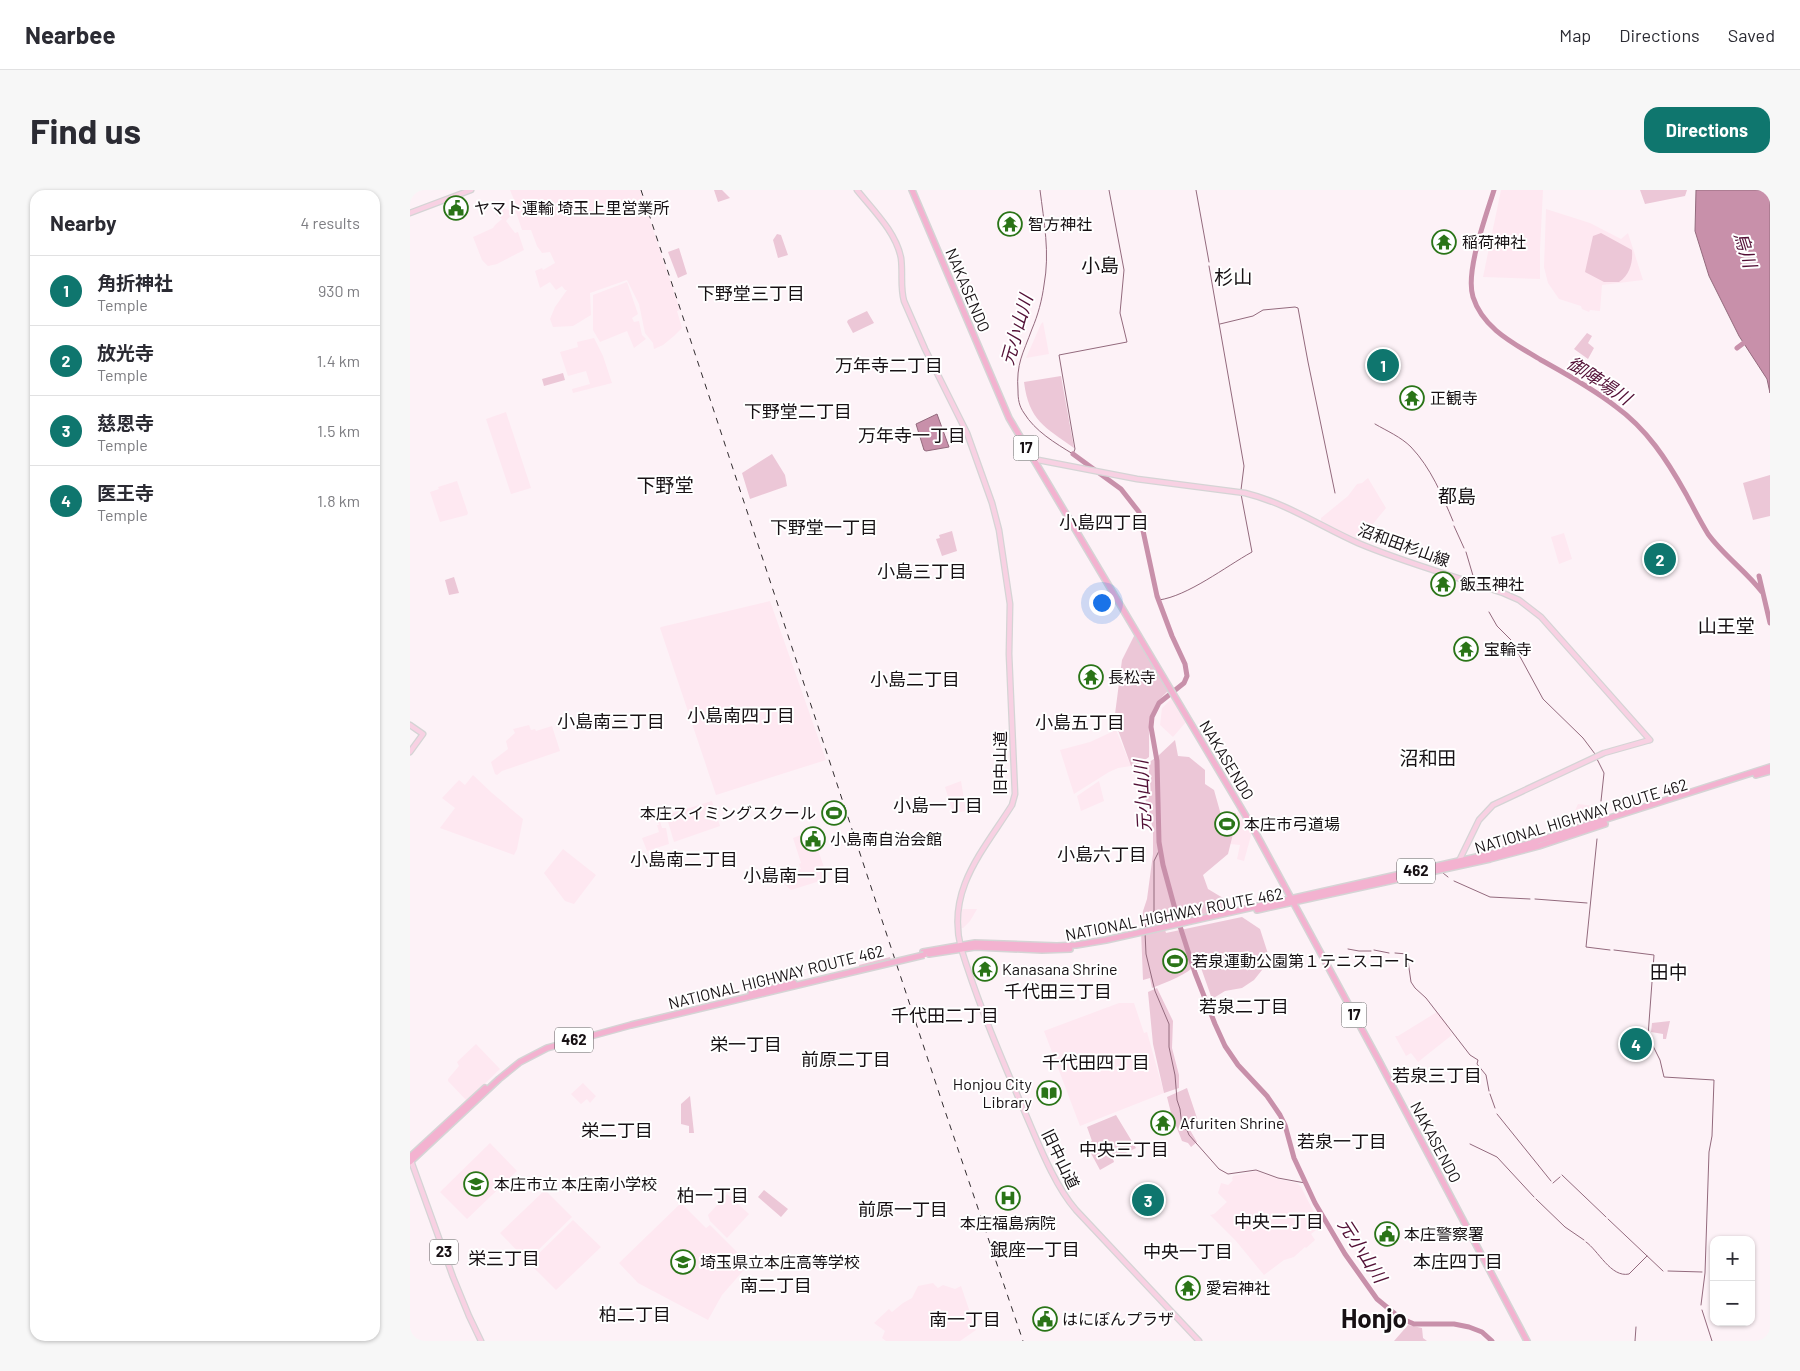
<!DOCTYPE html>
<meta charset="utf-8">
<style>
:root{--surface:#fff;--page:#f7f7f7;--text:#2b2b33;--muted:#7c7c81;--line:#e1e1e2;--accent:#0f766e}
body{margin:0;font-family:Barlow,"Noto Sans JP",sans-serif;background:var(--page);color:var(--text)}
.controls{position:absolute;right:15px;bottom:15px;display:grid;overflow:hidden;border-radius:10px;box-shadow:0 1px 4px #0004}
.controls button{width:45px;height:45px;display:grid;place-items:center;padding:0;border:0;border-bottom:1px solid var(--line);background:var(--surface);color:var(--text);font:25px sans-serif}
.you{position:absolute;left:691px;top:412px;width:18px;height:18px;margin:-12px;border:4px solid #fff;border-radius:50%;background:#1a73e8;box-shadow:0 0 0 8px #1a73e833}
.badge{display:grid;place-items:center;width:32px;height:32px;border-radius:50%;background:var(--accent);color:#fff;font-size:16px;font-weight:700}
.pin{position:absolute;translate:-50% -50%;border:2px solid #fff;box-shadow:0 1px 5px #0006}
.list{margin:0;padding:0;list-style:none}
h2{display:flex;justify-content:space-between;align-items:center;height:65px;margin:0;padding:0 20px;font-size:21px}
h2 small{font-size:16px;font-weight:400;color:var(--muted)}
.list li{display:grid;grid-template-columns:32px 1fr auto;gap:15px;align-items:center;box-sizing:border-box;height:70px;padding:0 20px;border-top:1px solid var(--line)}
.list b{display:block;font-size:19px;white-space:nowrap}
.list p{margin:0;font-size:16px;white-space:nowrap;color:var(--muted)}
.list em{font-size:16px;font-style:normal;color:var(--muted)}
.map{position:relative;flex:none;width:1360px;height:1151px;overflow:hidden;border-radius:15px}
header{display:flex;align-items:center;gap:30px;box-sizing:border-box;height:70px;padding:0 25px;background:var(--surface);border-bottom:1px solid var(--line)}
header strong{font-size:24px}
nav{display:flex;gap:28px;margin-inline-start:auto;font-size:18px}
.intro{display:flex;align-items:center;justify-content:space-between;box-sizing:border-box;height:120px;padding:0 30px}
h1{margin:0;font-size:35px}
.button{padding:12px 22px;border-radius:15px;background:var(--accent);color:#fff;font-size:18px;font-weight:700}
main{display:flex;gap:30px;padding:0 30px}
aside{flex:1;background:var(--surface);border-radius:15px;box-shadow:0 1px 4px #0004}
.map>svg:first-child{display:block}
</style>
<header>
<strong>Nearbee</strong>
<nav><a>Map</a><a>Directions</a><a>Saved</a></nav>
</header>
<div class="intro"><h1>Find us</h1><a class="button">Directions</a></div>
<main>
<aside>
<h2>Nearby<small>4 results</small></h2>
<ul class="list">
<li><span class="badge">1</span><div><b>角折神社</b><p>Temple</p></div><em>930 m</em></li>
<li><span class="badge">2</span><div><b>放光寺</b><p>Temple</p></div><em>1.4 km</em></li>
<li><span class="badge">3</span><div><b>慈恩寺</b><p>Temple</p></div><em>1.5 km</em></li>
<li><span class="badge">4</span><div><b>医王寺</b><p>Temple</p></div><em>1.8 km</em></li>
</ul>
</aside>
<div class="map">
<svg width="1360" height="1151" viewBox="0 0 1360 1151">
<rect width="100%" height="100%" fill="#fdf2f7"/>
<path fill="#fee8f1" d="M100,0H230L270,120L267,121L272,138L264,146L253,155L244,159L243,153L235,143L229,114L217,90L180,103L181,125L163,136L143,137L140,129L145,117L157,100H155L152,96L146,100L140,92L130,98L125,81L132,78L133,80L145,73L140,62L132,63L127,56L121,40H112L105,19L107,17Z
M1091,0H1133L1130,59V89L1073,87Z
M50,8L59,20L48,25L39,12Z
M90,14L96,19L101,21L102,24L96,31L105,43L108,42L114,60L87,74L78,76L72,70L63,47L83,38L85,35L92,29L86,25V16Z
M1136,19L1180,33L1211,49L1218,43L1233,90L1192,95L1190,121L1180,120L1179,122L1172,119L1171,116L1149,109L1138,93L1134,77Z
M217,92L228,124L222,128L224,132L229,131L232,145L236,149L224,158L217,141L190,152L183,140V105Z
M633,132L639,164L616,168L631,134Z
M184,148L193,166L202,193L163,203L162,199L180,194L176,181L158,186L150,162L168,157L167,152Z
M96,222L121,298L101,304L76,229Z
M958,288L976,318L949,351L911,332V328L938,306L947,294L952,293Z
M47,291L58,323L57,325L30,332L20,302L29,299L28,297Z
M1154,343L1162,369L1149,374L1141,347Z
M360,411L416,570L306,605L250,438L251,437Z
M762,508L776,532L763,547L750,535L752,518Z
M119,535L121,540L125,539L126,541L142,536L150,561L92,581L87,585L85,584L81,572L98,559L96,551L105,543L103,539Z
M706,540L721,576L708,578L699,582L664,604L650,560L680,552Z
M63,585L82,603L113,629L107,659L104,665L30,638L45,618L32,608L49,590L55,595Z
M551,591L556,621L543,623L535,597Z
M689,591L694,611L671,621L667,606Z
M302,611L310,636L264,652L256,625Z
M1168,614L1185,616V630L1154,640L1152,638L1158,624L1164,623Z
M828,618L842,642L834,671L827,669L830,655L820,654L825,635Z
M249,628L252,638H256L259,654L237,661L232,648L249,642L247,635H249L247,629Z
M398,642L404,658L407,657L416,683L413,690L381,700L372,692L369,693L368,691L390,684L388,680L391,679L389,674L391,673L383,648Z
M153,659L186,685L164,714L155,711L134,683Z
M550,719H567L560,731L553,738H550Z
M709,813H724L734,843L737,842L754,903L670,936L634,841Z
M1027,822L1036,833L1042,845L1008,872L1001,863L996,866L985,846H988Z
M66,854L90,879L58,910H56L38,891V889L49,876L47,872Z
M173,893L186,906L180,913L177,909L171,914L161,904Z
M80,953L107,981L57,1029L30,1002Z
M846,981L868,989L887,993L891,997L911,1036L901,1044L905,1050L896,1058L895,1057L884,1067L874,1070L854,1085L826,1051L800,1025L804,1024L817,1012L808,1003L811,993L818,995L823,990L822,989L823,986Z
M135,1000L162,1027L117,1071L90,1043Z
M317,1004L339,1024L317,1048L300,1031L298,1025Z
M271,1013L296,1038L300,1035L339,1074L312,1105L298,1130L228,1093L209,1073Z
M163,1030L191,1057L146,1100L119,1073Z
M523,1093L528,1098L533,1095L545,1099L551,1096L566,1140L550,1151H476L472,1148L475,1141L464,1133L479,1119L482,1122L493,1113L502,1108L508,1096Z"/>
<path fill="#ecc7d7" d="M304,0H312L320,8L308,12Z
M1230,0H1277L1275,6L1235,14Z
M1191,43L1222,60C1223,72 1220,85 1209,92H1194L1175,82L1183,46Z
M367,44L371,45L378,65L368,68L363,50Z
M269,58L277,84L268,88L258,62Z
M457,121L464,133L443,143L437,132L438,130Z
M1177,143L1182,146L1178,153L1184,158L1178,169L1164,159Z
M153,183L155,190L134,196L132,189Z
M651,186L664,258C635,237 619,231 614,192Z
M362,264L375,285L377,296L340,309L332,283Z
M1360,285V326L1343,330L1333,293Z
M542,341L547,361L532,366L526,349L530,348L529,345Z
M44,387L49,403L39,405L35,390Z
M725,444L758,501C734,523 740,537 739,567L729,574L721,576L703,526L705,524L712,470Z
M765,550L768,566L779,567L795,580V594L804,600L811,625L826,623L825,636L818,664L793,685L798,699L818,711L812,724L754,736L756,743L832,727L850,739L860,770L844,790L832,798L815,801L802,809L790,775L788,773C775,786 759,791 742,798L740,788L733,790L731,740L733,721L737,709L743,664V639L732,596L740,591L738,573L748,566Z
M480,767L483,776L451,782L449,775Z
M747,798L763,831L762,858L769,885V898L754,903L743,854L738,802Z
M1260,831L1256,849H1253V844L1241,842L1242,833Z
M777,898L789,934H784L780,940L787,952L781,957L778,953L772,951L761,923L757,907Z
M280,906L284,943H279V936L271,934V914Z
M706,925L726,958L703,969L704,972L690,980L676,954L682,951L677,937Z
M354,1000L378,1019L371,1027L348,1007Z
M998,1135L1012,1138L1013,1148L1017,1151H984Z"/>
<path fill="#c890aa" stroke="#936a7d" d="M1286,0H1360V203L1357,189L1329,146L1299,86L1285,41Z
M527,224L539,257L516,261L514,260L506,234Z"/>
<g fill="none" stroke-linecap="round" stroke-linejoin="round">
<path stroke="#936a7d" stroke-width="1" d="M630,0C634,32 640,63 634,95C632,110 628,125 622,139C613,164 606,173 608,201C608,209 609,216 614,223C625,241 645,253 663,264L665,259L649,165L717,152L710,123L714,80L699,0
M786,0L799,72
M799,76L834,276L831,300
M810,134L843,126L853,120L885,117L888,118L898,172L925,303
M965,234C977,241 991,247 1001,257C1021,278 1032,305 1043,331
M1044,336L1054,358
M1056,362L1064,389
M749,410C778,406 815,377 842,362L831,304
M1079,422L1087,436L1101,450L1133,509L1173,548L1185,564
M1187,569L1194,583L1191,611
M1189,628L1191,616
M1187,649L1176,757L1200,760
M1033,683L1038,687
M1044,691L1080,707L1120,709
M1125,709L1177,713
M735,738L739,726L744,721V671L749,661
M735,742L736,764L745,801L759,834V857L765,885L767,910L770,919L772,937L777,940L779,945L809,979L818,984L846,980L868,988L895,993
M938,759L949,761H961
M964,760L979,763
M1204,760L1244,765L1238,846L1250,870L1254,887L1304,890L1302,946L1299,962L1295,1083L1291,1115
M985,763L997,764L1001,792L1005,798L1016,808L1060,865L1068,870L1067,874L1076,885L1079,901
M1080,904L1085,918
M1087,924L1141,991
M1060,954L1087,967L1124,1007
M1152,985L1196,1027
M1143,993L1150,987
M1126,1009L1155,1037L1174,1050
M1198,1029L1253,1081
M1176,1052C1188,1060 1201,1088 1219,1084L1237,1066
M1258,1081L1292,1082
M1292,1120L1302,1151
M1225,1151L1226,1137"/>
<path stroke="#c890aa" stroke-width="5" d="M1084,0C1076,26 1055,82 1063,107C1073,139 1105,154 1131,170C1156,184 1182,198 1205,216C1237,239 1257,270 1276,304C1283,317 1290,331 1298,344C1313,365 1336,381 1352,402
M1327,158L1339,149
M663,264L711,299L729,322L747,406L762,446L775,474L777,486L774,493L749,513L742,527L741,537L747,571L749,652L753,675L768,730L785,783L805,834L815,856L828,875L857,906L870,925L875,935L884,968L905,1013L935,1064L967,1109L990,1128L1004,1134H1044L1059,1137L1072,1142L1082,1151
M1349,386L1360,433"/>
<g stroke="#d5d4d5" stroke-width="7">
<path id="major" d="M447,0C463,20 486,42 491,68C493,83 490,97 494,111L515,159L557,243L582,313L589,340L600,414L599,464L605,604L602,615C573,661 536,700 551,758C569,816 592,870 616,925C629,955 645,996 666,1020L789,1151
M0,23L61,0
M623,269L727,289L835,303C876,313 910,336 948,353C995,373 1045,386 1093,403L1109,410L1131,427L1240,550
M0,535L13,544L0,562
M1048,673L1069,630L1083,615L1194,563L1240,550
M0,968L43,1087L59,1126L71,1151"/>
</g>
<g stroke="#d5d4d5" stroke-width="8">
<path id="highway" d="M502,0L599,228L843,638L968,869L1117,1151
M1346,585L1360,581
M847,720L1080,669L1129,656L1195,634
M513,762L565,753L647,756L666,755L696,750L1071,666L1121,653L1360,577
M519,764L565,757L632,760L660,759
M341,803L384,793
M0,967L75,898
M0,972L89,889L110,872L137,858L221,835L421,787"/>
</g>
<use href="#major" stroke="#f8d1e3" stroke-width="4.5"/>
<use href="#highway" stroke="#f3b2d0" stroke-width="5"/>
<path stroke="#322c2f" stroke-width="1" stroke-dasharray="6 6" stroke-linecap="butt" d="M231,0L533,915L613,1151"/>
<g stroke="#d5d4d5" stroke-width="8" stroke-linecap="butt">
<path id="highway-bridge" d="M421,787L514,765"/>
</g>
<use href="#highway-bridge" stroke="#f3b2d0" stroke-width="5"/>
</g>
<defs>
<g id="civic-ring" transform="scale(1.25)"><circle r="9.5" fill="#fff" stroke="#2a7417" stroke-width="1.5"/><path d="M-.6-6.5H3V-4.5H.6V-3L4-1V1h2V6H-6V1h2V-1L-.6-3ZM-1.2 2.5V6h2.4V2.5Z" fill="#2a7417"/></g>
<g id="temple-ring" transform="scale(1.25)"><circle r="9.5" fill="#fff" stroke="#2a7417" stroke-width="1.5"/><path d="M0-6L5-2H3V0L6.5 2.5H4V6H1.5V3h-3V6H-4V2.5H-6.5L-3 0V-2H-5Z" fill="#2a7417"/></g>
<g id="stadium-ring" transform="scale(1.25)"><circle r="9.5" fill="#fff" stroke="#2a7417" stroke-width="1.5"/><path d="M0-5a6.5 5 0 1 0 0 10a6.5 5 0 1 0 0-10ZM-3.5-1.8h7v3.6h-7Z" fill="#2a7417"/></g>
<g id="library-ring" transform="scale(1.25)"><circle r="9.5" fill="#fff" stroke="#2a7417" stroke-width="1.5"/><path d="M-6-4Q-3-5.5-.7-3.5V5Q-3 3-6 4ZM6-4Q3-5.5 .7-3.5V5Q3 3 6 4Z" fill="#2a7417"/></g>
<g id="school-ring" transform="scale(1.25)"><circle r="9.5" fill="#fff" stroke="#2a7417" stroke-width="1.5"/><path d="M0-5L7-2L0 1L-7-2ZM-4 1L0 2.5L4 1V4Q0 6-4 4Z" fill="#2a7417"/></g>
<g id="hospital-ring" transform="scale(1.25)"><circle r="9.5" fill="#fff" stroke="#2a7417" stroke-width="1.5"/><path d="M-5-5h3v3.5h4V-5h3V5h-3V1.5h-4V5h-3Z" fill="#2a7417"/></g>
</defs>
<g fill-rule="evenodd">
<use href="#civic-ring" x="46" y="18"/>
<use href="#temple-ring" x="600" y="34"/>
<use href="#temple-ring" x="1034" y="52"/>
<use href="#temple-ring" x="1002" y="208"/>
<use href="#temple-ring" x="1033" y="394"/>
<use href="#temple-ring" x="1056" y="459"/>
<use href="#temple-ring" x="681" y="487"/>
<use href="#stadium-ring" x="424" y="623"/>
<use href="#stadium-ring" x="817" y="634"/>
<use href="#civic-ring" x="403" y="649"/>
<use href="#stadium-ring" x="765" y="771"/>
<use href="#temple-ring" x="575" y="779"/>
<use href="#library-ring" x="639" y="903"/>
<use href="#temple-ring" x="753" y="933"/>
<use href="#school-ring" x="66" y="994"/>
<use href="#hospital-ring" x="598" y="1008"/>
<use href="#civic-ring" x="977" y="1044"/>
<use href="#school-ring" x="273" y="1072"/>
<use href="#temple-ring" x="778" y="1098"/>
<use href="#civic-ring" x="635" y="1129"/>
</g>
<g text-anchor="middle" stroke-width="4" stroke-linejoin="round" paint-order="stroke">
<g fill="#fff" stroke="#5d585a" stroke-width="1">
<rect x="603.5" y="245.5" width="25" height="25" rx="4"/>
<rect x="987" y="668.5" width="38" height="25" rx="4"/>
<rect x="931.5" y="812.5" width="25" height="25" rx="4"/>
<rect x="145" y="837.5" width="38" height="25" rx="4"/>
<rect x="20" y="1049.5" width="28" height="25" rx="4"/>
</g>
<g font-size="15" font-weight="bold" fill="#171114">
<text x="616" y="263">17</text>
<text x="1006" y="686">462</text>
<text x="944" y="830">17</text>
<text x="164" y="855">462</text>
<text x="34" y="1067">23</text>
</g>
<g font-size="16" fill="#171114" stroke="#fff" text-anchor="start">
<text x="64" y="24">ヤマト運輸 埼玉上里営業所</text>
<text x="618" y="40">智方神社</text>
<text x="1052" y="58">稲荷神社</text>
<text x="1020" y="214">正観寺</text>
<text x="1050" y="400">飯玉神社</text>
<text x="1074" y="465">宝輪寺</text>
<text x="698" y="493">長松寺</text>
<text x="406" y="629" text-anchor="end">本庄スイミングスクール</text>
<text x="834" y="640">本庄市弓道場</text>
<text x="420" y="655">小島南自治会館</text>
<text x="782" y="777">若泉運動公園第１テニスコート</text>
<text x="592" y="785">Kanasana Shrine</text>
<text x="622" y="900" text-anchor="end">Honjou City<tspan x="622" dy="18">Library</tspan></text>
<text x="770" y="939">Afuriten Shrine</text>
<text x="84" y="1000">本庄市立 本庄南小学校</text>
<text x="598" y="1039" text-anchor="middle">本庄福島病院</text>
<text x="994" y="1050">本庄警察署</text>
<text x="290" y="1078">埼玉県立本庄高等学校</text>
<text x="796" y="1104">愛宕神社</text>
<text x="652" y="1135">はにぽんプラザ</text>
</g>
<g font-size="16" fill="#171114" stroke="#fff">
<text transform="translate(558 100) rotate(67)" y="6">NAKASENDO</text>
<text transform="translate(994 355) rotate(20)" y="6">沼和田杉山線</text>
<text transform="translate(817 570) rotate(59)" y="6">NAKASENDO</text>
<text transform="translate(590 573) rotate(-90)" y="6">旧中山道</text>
<text transform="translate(1171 626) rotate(-17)" y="6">NATIONAL HIGHWAY ROUTE 462</text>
<text transform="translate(764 724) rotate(-11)" y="6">NATIONAL HIGHWAY ROUTE 462</text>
<text transform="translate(366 787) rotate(-14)" y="6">NATIONAL HIGHWAY ROUTE 462</text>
<text transform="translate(1026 952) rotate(62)" y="6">NAKASENDO</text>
<text transform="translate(651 969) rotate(64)" y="6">旧中山道</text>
</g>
<g font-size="18" font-style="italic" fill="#520f35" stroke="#fff">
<text transform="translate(1335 60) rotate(73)" y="6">烏川</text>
<text transform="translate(607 140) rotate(-74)" y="6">元小山川</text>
<text transform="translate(1189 191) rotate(33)" y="6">御陣場川</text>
<text transform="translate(733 606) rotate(-93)" y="6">元小山川</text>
<text transform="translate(952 1061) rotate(57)" y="6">元小山川</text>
</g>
<g font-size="18" fill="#171114" stroke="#fff">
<text x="341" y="110">下野堂三丁目</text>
<text x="479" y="182">万年寺二丁目</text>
<text x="388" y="228">下野堂二丁目</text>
<text x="502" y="252">万年寺一丁目</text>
<text x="694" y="339">小島四丁目</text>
<text x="414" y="344">下野堂一丁目</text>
<text x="512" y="388">小島三丁目</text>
<text x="505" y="496">小島二丁目</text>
<text x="331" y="532">小島南四丁目</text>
<text x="201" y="538">小島南三丁目</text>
<text x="670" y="539">小島五丁目</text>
<text x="528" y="622">小島一丁目</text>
<text x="692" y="671">小島六丁目</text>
<text x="274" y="676">小島南二丁目</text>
<text x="387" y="692">小島南一丁目</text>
<text x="648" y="808">千代田三丁目</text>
<text x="834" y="823">若泉二丁目</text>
<text x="535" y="832">千代田二丁目</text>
<text x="336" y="861">栄一丁目</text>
<text x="436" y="876">前原二丁目</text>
<text x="686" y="879">千代田四丁目</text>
<text x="1027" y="892">若泉三丁目</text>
<text x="207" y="947">栄二丁目</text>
<text x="932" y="958">若泉一丁目</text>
<text x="714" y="966">中央三丁目</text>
<text x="303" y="1012">柏一丁目</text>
<text x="493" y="1026">前原一丁目</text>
<text x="869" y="1038">中央二丁目</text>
<text x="625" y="1066">銀座一丁目</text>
<text x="778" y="1068">中央一丁目</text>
<text x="94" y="1075">栄三丁目</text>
<text x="1048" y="1078">本庄四丁目</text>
<text x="366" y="1102">南二丁目</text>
<text x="225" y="1131">柏二丁目</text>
<text x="555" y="1136">南一丁目</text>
</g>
<g font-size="19" fill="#171114" stroke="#fff">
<text x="690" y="82">小島</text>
<text x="823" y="94">杉山</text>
<text x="255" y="302">下野堂</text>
<text x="1047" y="313">都島</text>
<text x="1316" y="443">山王堂</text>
<text x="1018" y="575">沼和田</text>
<text x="1259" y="789">田中</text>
</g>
<g font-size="26" font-weight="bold" fill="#171114" stroke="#fff">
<text x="964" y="1138">Honjo</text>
</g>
</g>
</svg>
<div class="controls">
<button>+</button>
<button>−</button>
</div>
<div class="you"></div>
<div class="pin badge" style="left:973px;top:175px">1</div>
<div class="pin badge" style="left:1250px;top:369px">2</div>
<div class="pin badge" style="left:738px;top:1010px">3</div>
<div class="pin badge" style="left:1226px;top:854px">4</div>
</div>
</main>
